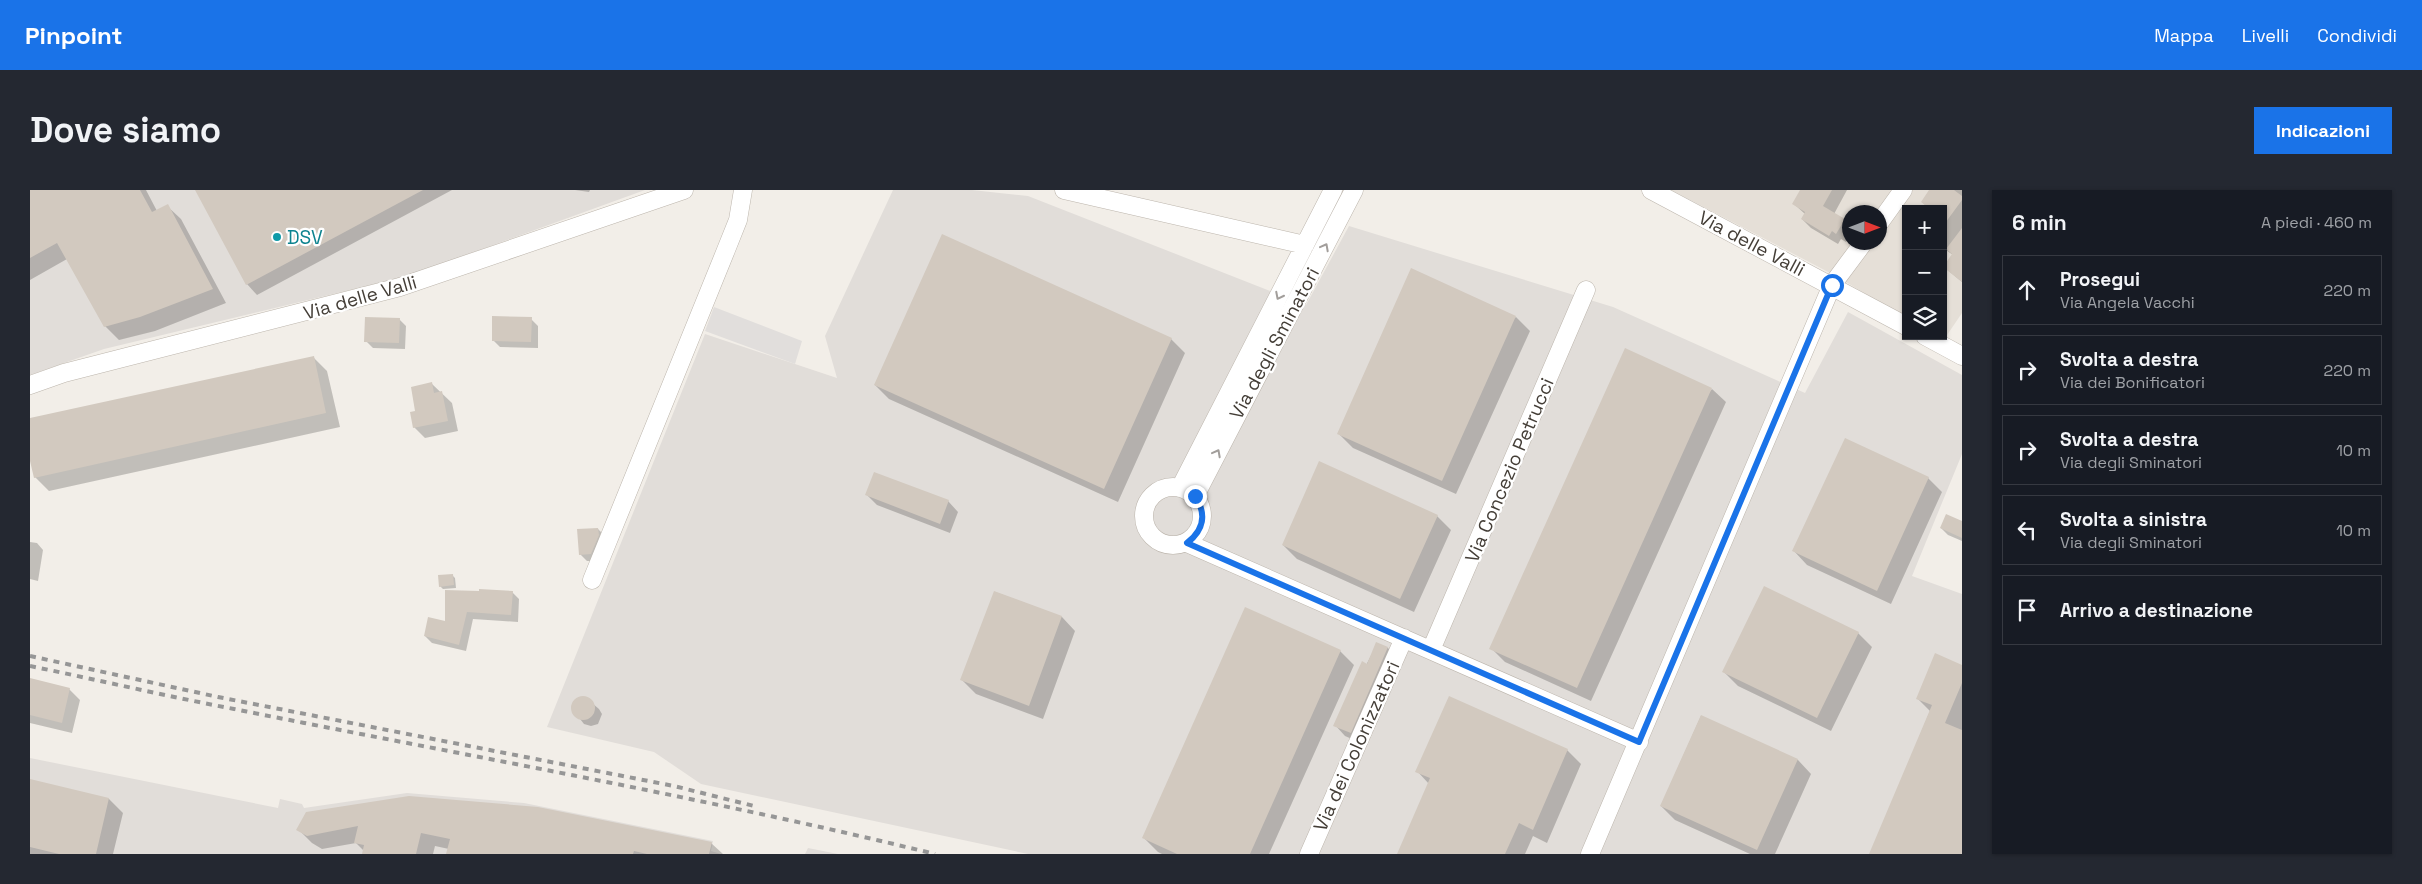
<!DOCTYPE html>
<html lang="it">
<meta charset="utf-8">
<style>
:root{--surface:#171b24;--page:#242831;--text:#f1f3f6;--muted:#9ea1a6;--line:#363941;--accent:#1a73e8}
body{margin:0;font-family:"Space Grotesk",sans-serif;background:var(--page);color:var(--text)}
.controls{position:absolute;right:15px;top:15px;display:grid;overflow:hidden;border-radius:0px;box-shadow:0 1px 4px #0004}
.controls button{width:45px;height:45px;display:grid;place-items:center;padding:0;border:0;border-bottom:1px solid var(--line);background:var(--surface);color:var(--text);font:25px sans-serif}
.compass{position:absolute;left:1812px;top:15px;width:45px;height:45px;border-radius:50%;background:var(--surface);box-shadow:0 1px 4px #0004;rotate:90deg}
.stop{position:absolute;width:15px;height:15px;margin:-11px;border:4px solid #1a73e8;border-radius:50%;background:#fff}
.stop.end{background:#1a73e8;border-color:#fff;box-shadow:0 1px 5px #0008}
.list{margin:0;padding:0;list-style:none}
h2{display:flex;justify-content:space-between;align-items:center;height:65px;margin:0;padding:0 20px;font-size:21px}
h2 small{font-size:16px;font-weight:400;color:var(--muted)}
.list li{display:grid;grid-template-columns:32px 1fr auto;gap:15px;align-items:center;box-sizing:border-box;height:70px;margin:0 10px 10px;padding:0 10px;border:1px solid var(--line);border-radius:0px}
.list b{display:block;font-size:19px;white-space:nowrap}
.list p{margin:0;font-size:16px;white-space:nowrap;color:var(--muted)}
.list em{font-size:16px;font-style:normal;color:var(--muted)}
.icon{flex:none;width:28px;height:28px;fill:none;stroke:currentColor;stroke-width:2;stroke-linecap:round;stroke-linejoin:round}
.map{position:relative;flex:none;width:1932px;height:664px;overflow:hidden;border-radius:0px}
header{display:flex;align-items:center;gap:30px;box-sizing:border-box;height:70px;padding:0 25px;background:var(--accent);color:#fff}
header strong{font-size:24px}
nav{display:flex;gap:28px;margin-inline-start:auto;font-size:18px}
.intro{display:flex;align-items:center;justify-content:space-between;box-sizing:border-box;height:120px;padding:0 30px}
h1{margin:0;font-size:35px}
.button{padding:12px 22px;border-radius:0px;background:var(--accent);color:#fff;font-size:18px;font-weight:700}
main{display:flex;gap:30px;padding:0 30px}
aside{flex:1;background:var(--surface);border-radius:0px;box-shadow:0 1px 4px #0004}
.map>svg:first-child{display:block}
</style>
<header>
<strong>Pinpoint</strong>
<nav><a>Mappa</a><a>Livelli</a><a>Condividi</a></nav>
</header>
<div class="intro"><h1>Dove siamo</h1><a class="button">Indicazioni</a></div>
<main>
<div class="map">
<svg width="1932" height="664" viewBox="0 0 1932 664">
<rect width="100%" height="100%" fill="#f2eee8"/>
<path fill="#e5dfd7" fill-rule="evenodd" d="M1641,0H1932V123L1913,151V19H1876V128L1804,85ZM1820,22H1850V52H1820Z"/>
<path fill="#e1ddd9" d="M0,0H615L378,86L74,159L0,185Z
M863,0H942L998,6L1276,115L1319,36L1583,117L1775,203L1818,122L1932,185V264L1882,386L1932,404V664H998L671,594L624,562L517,537L675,144L807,188L795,146Z
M0,568L248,618L250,609L272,614L274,618L377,603L494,613L683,651L681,661L691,664H0Z
M778,658L808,664H775Z"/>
<path fill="#e1dedc" d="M684,117L772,151L765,174L675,141Z"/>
<path fill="#0003" d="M0,0H116L127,21L137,16L151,29L196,113L125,141L89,150L75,136L37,69L0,90Z
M167,0H422L227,105L217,94Z
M545,0H560L559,2Z
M1772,0H1817L1804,24L1820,35V46L1816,52L1811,49L1808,54L1781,38L1772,29L1775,24L1764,14Z
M1901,0H1932V92L1914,77L1923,65L1913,58V19H1900L1892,12Z
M1486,127L1500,141L1426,304L1323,258L1309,244Z
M369,129L376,136L375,159L343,158L336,151Z
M501,129L508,136V158L470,157L463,150Z
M1141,149L1155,163L1088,312L859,209L845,195Z
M283,167L297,181L310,237L19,301L5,287L0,265V230Z
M402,194L422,213L428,241L395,248L384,237L387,222Z
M1682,199L1696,212L1561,511L1475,472L1461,458Z
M1898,288L1912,302L1861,414L1777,375L1764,361Z
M837,305L918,311L928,322L920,343L847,315Z
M1407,326L1421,340L1384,422L1267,369L1253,355Z
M1932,332V351L1918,345L1911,338Z
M568,339L575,346L568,371H557L550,364Z
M0,352L7,353L13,360L8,391L0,389Z
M422,385L425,388L426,398L413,399L410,396Z
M450,402H482L489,409L488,432L443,429L436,461L402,453L395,446L416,433Z
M965,402L1032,427L1045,441L1013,529L946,504L932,490Z
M1828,443L1842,457L1801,541L1708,496L1694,482Z
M1347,454L1358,458L1368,469L1331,553L1315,546L1305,535Z
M1310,461L1324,475L1239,664H1132L1128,662L1114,648Z
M1932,476V664H1841L1900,521L1887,508Z
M0,490L39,499L50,510L42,543L0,533Z
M556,508L569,519L572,524L568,534L561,536L554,534L543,520L547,510Z
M1671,526L1768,570L1781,584L1745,664H1720L1645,630L1631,616Z
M1537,560L1551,574L1517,653L1503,646L1495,664H1368L1399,594L1387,581Z
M0,590L79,609L93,623L83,664H0Z
M277,623L681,653L693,664H417L419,659L405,656L403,664H333L334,661L326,653L292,659L282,653L268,639Z"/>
<path fill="#d2c9bf" d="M0,0H110L122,22L138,14L183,99L110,127L74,137L27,53L0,68Z
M165,0H393L216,95Z
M1770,0H1802L1793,16L1815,29L1806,44L1802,41L1799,46L1771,29L1775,22L1762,14Z
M1899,0H1924L1932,6V10L1913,36V19H1900L1891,12Z
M1932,38V92L1913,77L1922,64L1916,59Z
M912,44L1142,148L1074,299L844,195Z
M1381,78L1486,126L1412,291L1307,244Z
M462,126L502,127L501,152L462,151Z
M335,127L370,128L369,153L334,152Z
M1595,158L1682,198L1547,498L1459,459Z
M284,166L296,223L4,288L0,271V228Z
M402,192L404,203L412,201L418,231L383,238L380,222L385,221L381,197Z
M1815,248L1899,287L1847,401L1762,361Z
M1289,271L1408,325L1370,409L1252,355Z
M844,282L919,310L910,334L835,305Z
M1916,324L1932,331V348L1910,338Z
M568,338L569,345L561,364L549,365L547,339Z
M423,384L424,395L409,397L408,385Z
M1734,396L1829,442L1787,528L1692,482Z
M449,399L483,401L481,425L437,422L429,455L394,446L398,427L415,431V400L449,401Z
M964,401L1032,426L999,516L930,490Z
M1215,417L1311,460L1220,664H1147L1112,648Z
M1346,452L1358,457L1321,543L1303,536L1332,471L1337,474Z
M1905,463L1932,475V493L1915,533L1932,540V664H1839L1902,515L1886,509Z
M0,488L40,498L32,533L0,525Z
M1419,506L1538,559L1503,640L1489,633L1475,664H1367L1400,588L1385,582Z
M541 518a12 12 0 1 1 24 0a12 12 0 1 1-24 0Z
M1671,525L1768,569L1727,660L1630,616Z
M0,589L79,608L66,664H29L0,657Z
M379,606L508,617L682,652L679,664H617L604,661L603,664H416L420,649L391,643L386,664H332L334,655L324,653L328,636L277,646L266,640L276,622Z"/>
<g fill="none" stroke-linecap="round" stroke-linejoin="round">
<g stroke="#bcb5ac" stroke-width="19">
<path id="street" d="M1034,0L1275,55
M1621,0L1876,136
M1850,32L1873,0
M1895,146L1932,166
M0,195L34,183L370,97L654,0
M1114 326a29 29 0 1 1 58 0a29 29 0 1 1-58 0Z
M1150,298L1303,0
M1165,306L1324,0
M1157,353L1609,552
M562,390L696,60L708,30L713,0
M1401,460L1556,100
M1279,664L1374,448
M1560,664L1802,95L1834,52"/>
</g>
<use href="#street" stroke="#fff" stroke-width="18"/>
<path stroke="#969696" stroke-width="4" stroke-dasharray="6 6" stroke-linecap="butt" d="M0,466L188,507L644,596L724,616
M0,476C68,490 136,506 204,519C438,566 673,607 905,664"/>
</g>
<defs><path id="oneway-chevron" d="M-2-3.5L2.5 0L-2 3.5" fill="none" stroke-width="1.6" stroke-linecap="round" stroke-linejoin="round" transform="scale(1.25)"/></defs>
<g stroke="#a29e9b">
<use href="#oneway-chevron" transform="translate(1295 57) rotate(-62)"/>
<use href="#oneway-chevron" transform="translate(1249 106) rotate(117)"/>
<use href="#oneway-chevron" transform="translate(1187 263) rotate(-62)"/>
</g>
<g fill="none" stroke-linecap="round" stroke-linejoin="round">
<path stroke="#1a73e8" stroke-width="6" d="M1165,306C1177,324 1174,340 1157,353L1609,552L1802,95"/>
</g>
<circle fill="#0f9aa8" stroke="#fff" stroke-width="2" cx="247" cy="47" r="5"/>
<g text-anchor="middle" stroke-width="4.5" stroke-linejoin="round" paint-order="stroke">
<g font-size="19" fill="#0d838f" stroke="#fff" text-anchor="start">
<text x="257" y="54">DSV</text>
</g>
<g font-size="19" fill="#443e37" stroke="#fff">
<text transform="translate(1722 53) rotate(28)" y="7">Via delle Valli</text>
<text transform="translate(330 107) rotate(-16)" y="7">Via delle Valli</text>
<text transform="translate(1244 153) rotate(-62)" y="7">Via degli Sminatori</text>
<text transform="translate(1479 280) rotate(-67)" y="7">Via Concezio Petrucci</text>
<text transform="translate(1326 556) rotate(-66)" y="7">Via dei Colonizzatori</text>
</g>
</g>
</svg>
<div class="controls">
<button>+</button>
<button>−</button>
<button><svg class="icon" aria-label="layers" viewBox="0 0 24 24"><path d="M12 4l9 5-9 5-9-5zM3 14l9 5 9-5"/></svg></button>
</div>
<svg class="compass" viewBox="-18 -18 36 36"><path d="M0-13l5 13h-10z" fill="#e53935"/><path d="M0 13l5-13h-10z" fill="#9ea1a6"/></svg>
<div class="stop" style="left:1802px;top:95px"></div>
<div class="stop end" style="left:1165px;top:306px"></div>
</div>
<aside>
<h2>6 min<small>A piedi · 460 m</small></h2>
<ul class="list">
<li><svg class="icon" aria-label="ahead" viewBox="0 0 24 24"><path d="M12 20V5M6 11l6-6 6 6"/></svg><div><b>Prosegui</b><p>Via Angela Vacchi</p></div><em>220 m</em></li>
<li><svg class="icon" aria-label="right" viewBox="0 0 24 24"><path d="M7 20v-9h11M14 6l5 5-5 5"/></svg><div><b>Svolta a destra</b><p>Via dei Bonificatori</p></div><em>220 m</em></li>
<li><svg class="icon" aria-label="right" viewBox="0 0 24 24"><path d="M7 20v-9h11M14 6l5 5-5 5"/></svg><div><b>Svolta a destra</b><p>Via degli Sminatori</p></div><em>10 m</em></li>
<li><svg class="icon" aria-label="left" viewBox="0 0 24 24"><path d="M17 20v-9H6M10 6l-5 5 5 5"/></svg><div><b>Svolta a sinistra</b><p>Via degli Sminatori</p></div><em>10 m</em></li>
<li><svg class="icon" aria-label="arrive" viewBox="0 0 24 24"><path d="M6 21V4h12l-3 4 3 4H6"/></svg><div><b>Arrivo a destinazione</b></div></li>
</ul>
</aside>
</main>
